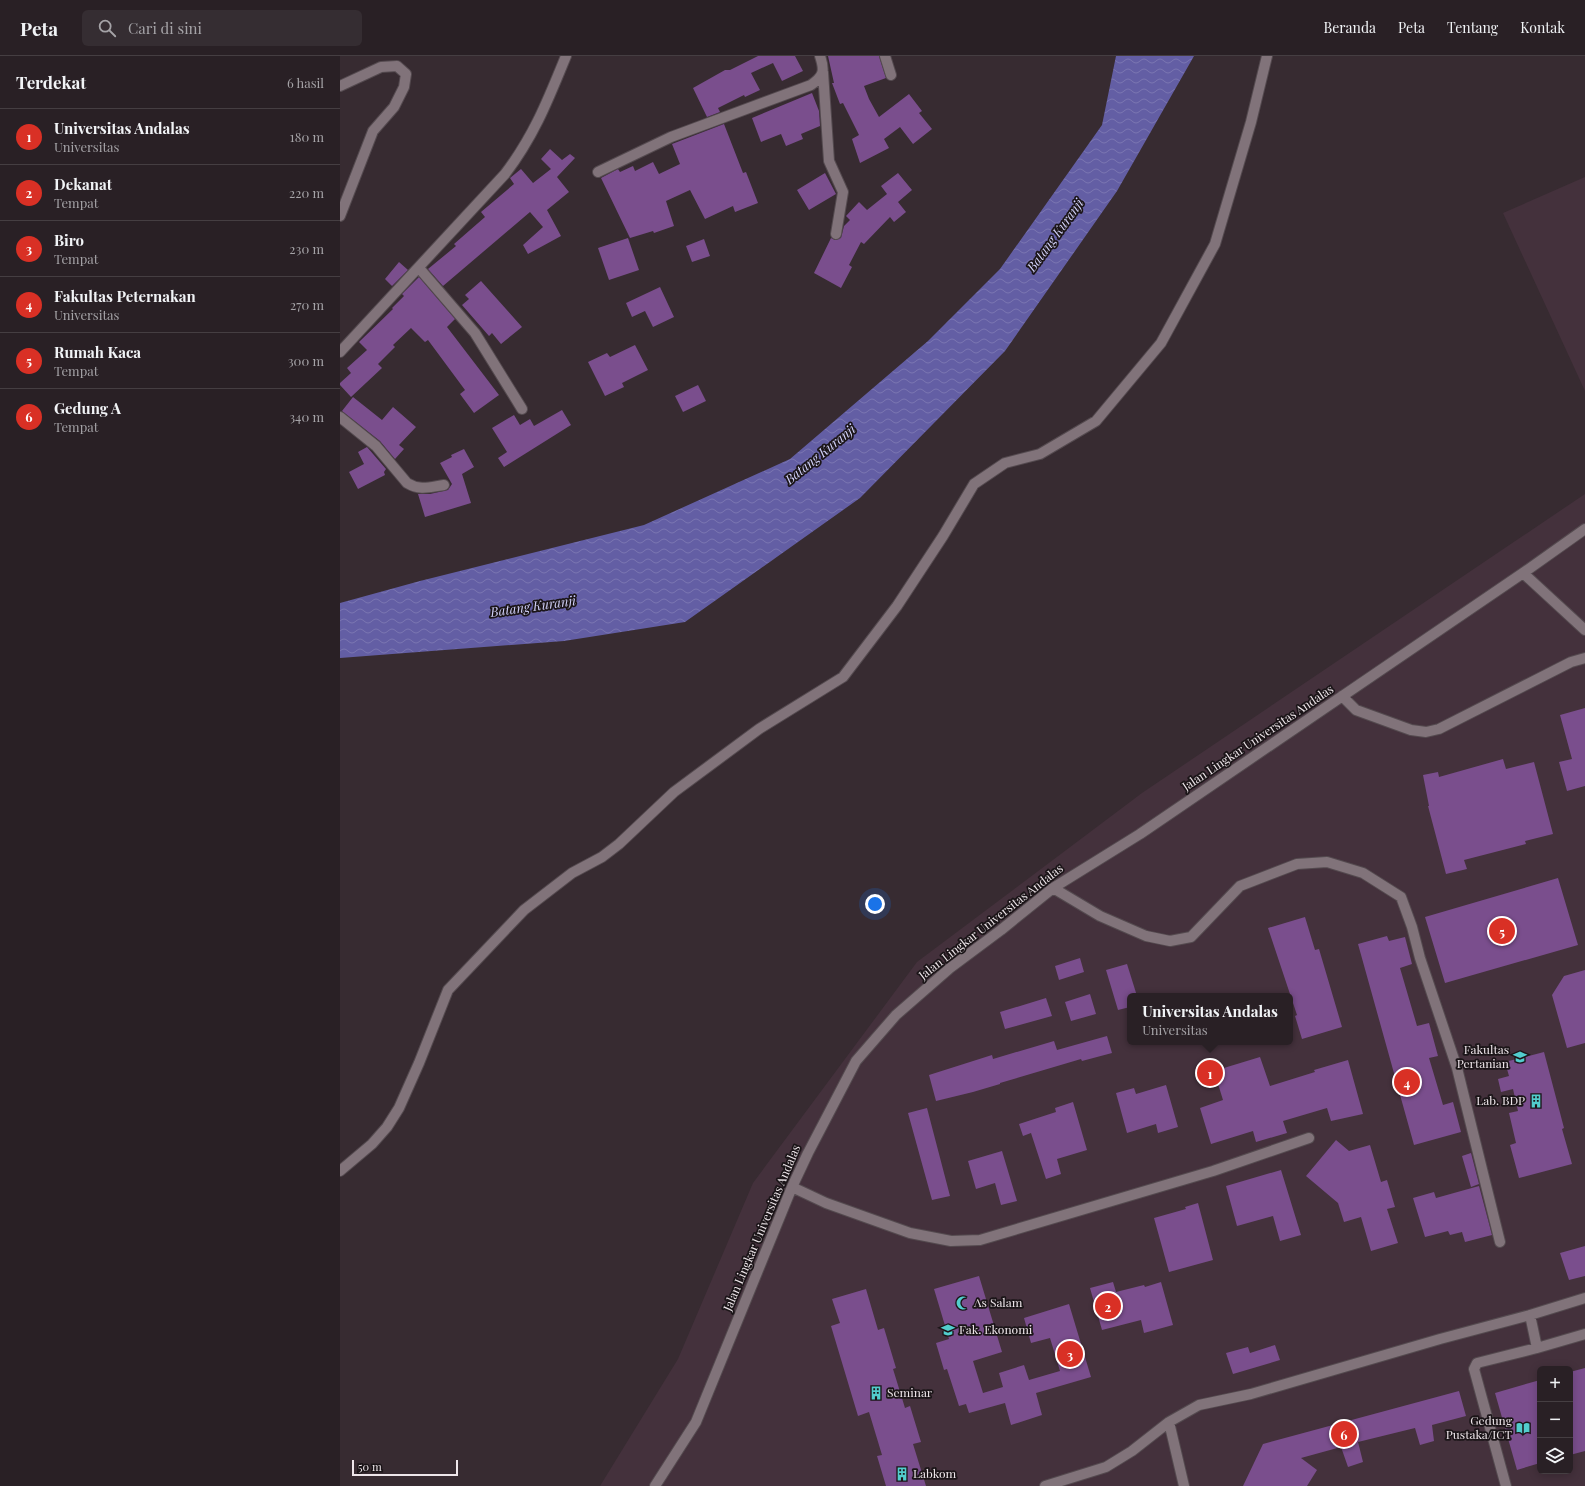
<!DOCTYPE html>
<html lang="id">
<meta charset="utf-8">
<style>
:root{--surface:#292025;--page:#352d32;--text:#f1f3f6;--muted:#a5a3a7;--line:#453e42;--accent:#d93025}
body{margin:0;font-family:"Playfair Display",serif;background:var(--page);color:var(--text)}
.controls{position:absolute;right:12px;bottom:12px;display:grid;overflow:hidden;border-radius:6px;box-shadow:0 2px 10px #0003}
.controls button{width:36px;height:36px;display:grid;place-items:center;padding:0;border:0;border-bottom:1px solid var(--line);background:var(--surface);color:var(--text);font:20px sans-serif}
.scale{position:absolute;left:12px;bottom:10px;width:106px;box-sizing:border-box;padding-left:4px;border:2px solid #eee6ea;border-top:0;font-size:11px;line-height:14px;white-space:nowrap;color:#eee6ea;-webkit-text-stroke:3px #1b1518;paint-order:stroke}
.you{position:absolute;left:535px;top:848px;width:14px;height:14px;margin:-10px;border:3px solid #fff;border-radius:50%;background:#1a73e8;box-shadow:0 0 0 6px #1a73e833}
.badge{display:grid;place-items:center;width:26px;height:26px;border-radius:50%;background:var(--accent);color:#fff;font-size:13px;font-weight:700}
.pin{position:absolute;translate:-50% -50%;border:2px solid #fff;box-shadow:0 1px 4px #0006}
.popup{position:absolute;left:787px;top:937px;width:166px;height:52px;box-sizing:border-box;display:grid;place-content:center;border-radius:6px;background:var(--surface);filter:drop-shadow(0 1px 3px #0005);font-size:13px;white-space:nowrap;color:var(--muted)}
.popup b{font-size:15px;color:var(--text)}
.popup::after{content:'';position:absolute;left:50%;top:100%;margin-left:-8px;border:8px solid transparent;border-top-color:var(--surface)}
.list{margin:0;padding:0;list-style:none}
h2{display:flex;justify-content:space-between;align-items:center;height:52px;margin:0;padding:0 16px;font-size:17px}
h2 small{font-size:13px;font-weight:400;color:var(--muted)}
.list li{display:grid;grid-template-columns:26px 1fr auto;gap:12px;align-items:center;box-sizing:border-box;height:56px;padding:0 16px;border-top:1px solid var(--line)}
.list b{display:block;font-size:15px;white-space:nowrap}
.list p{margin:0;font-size:13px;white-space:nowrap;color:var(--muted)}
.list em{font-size:13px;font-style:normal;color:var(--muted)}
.icon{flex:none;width:22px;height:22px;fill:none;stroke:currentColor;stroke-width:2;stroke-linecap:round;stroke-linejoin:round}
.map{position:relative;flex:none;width:1245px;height:1430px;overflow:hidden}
header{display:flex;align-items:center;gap:24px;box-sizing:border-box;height:56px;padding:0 20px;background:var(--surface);border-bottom:1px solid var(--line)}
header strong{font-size:19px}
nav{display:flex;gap:22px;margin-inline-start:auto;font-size:14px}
.search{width:280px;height:36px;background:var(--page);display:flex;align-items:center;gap:10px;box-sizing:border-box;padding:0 14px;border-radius:6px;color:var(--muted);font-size:15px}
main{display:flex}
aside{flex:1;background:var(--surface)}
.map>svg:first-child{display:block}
</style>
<header>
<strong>Peta</strong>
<div class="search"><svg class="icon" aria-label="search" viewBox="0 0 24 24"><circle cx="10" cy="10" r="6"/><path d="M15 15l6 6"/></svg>Cari di sini</div>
<nav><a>Beranda</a><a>Peta</a><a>Tentang</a><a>Kontak</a></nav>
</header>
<main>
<aside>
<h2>Terdekat<small>6 hasil</small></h2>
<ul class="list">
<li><span class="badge">1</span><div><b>Universitas Andalas</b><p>Universitas</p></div><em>180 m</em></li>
<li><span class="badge">2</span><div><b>Dekanat</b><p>Tempat</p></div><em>220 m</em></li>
<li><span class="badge">3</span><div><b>Biro</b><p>Tempat</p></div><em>230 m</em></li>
<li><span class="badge">4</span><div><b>Fakultas Peternakan</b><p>Universitas</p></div><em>270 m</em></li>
<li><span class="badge">5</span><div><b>Rumah Kaca</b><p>Tempat</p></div><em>300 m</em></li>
<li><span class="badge">6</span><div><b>Gedung A</b><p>Tempat</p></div><em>340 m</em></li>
</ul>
</aside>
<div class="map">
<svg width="1245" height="1430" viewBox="0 0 1245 1430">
<defs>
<pattern id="water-waves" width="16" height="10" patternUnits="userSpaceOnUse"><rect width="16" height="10" fill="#635ea4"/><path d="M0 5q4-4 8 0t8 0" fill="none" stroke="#7a75b1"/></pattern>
</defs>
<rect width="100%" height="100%" fill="#372b31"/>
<path fill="#44313c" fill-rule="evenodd" d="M1245,121V335L1163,157Z
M1245,438V1430H260L338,1303L413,1127L577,906L802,737ZM790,940H950V986H790ZM1200,1313H1230V1415H1200Z"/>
<path fill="url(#water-waves)" d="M776,0H854L777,135L665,295L520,442L345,566L224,585L0,602V547L80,525L304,469L450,403L588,285L660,213L762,69Z"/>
<path fill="#7a4e8d" d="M418,0H455L463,15L442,25L433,7L411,17L420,34L405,41L404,39L378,52L380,56L367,61L353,32L385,14H390Z
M488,0H539L546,22L524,30L529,43L539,61L569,38L582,55L579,57L592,73L573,88L560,71L544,83L549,92L520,107L512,83L519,79L503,47L500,48L492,27H494Z
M472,37L479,55L480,70L461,78L463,83L446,90L441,78L421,86L412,62Z
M384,68L403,117L406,116L418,147L395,156L393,150L365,163L350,134L326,145L334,170L314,177L313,175L290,182L261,122L278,113L280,116L293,110L295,115L313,106L319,118L340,108L332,88Z
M210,93L222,104L230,98L235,102L217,121L229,136L207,154L221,180L188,198L183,189L203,171L190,156L103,230L88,213L116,190L114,188L145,161L141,156L174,128L170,122L181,113L193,127L211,113L201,103Z
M485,117L496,138L469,154L457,134Z
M558,117L572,134L558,146L566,156L554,166L550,161L524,188L521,186L509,209L512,211L501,232L474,217L491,182L495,184L501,182L504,170L510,164L506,160L519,146L527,154L547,138L541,130Z
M288,182L299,214L269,224L258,192Z
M364,183L370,200L352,206L346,190Z
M59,206L68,214L52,230L45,223Z
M79,221L115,263L107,271L159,339L134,357L120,338L125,334L88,284L85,286L71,272L53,289L55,291L38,308L42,312L11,341L0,329V327L11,317L7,312L27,294L19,286L53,253L52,252L64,240L62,238Z
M141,225L182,271L161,288L152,277L149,280L122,249L129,243L125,239Z
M320,231L334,261L313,271L305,255L292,261L286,247Z
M295,289L308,314L282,327L284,331L265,340L248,306L267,297L270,301Z
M358,329L366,345L343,356L335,340Z
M13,341L42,364L53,351L76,371L59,389L64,393L55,403L40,385L2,355Z
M222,354L231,369L164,411L158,402L167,396L152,372L174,359L180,369L190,363L194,370Z
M27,391L46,413L44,416L45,419L18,433L9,416L24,408L18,396Z
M124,393L134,411L122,418L131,447L85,461L78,438H90L108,434L112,428L100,407L112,401L111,399Z
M1245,652V730L1227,735L1219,706L1232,703L1220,659Z
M1163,703L1166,713L1194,706L1213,778L1185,785L1186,788L1124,804L1127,813L1106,818L1088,750H1089L1083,719L1098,716L1099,721Z
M1218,822L1238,889L1105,927L1085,861Z
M965,861L975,894L979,893L1002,971L962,983L955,960L957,959L928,872Z
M1047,880L1049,885L1065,881L1072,908L1060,912L1077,970L1089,967L1098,1000L1089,1002L1103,1049L1113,1046L1121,1076L1074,1089L1018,888Z
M740,902L744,916L719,924L715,910Z
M787,908L797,940H790V951L778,954L766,914Z
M1245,914V987L1227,992L1212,939L1224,920Z
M750,938L756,958L731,965L725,946Z
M706,942L712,960L665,973L660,956Z
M767,980L772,997L742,1005L741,1003L660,1027V1028L633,1036L596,1045L589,1019L652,999L653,1003L714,985L717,994Z
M1204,996L1224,1072L1222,1073L1232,1108L1179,1122L1170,1089L1176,1087L1169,1057L1178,1055L1173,1033L1161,1036L1158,1023L1169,1020L1165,1006Z
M920,1001L930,1030L975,1016L974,1014L1008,1004L1023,1058L991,1065L987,1052L943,1065L947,1077L916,1086L913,1075L871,1088L860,1052L883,1044L874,1015Z
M826,1029L838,1071L818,1077L816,1068L787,1077L776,1037L794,1032L796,1038Z
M733,1046L747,1094L717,1103L721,1118L706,1123L691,1077L683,1080L679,1068L716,1056L715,1052Z
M587,1052L610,1140L592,1144L568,1057Z
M996,1084L1009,1095L1030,1089L1041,1126L1047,1124L1055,1151L1047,1153L1058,1187L1031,1195L1021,1161L1004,1166L998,1147L966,1120Z
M662,1095L677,1145L661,1149L655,1127L636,1133L628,1105Z
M1131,1097L1139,1128L1131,1131L1122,1100Z
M941,1114L961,1179L940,1185L933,1160L897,1170L886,1130Z
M1139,1130L1152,1179L1125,1186L1122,1176L1110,1179L1108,1175L1085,1181L1073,1142L1094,1136L1096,1142Z
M858,1147L873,1204L829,1216L814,1162L846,1153L845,1151Z
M1245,1190V1220L1229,1224L1220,1197Z
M639,1220L662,1296L633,1305L643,1337L663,1331L659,1317L684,1309L689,1324L720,1315L710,1282L691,1287L684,1262L729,1248L751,1321L696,1337L702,1359L671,1369L665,1347L629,1357L626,1348L619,1350L607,1313L604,1314L596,1287L609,1283L594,1233Z
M773,1226L776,1236L804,1229L805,1231L821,1226L833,1269L804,1277L801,1264L762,1274L750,1232Z
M526,1233L538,1274L544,1272L556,1312L553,1313L565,1352L570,1350L581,1386L573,1388L586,1430H546L537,1400L542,1399L529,1356L518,1360L491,1270L500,1267L492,1243Z
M935,1289L940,1304L893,1318L886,1297L908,1291L910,1297Z
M1245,1312V1395L1230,1399V1316Z
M1200,1324V1407L1177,1414L1155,1337Z
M1119,1335L1126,1360L1092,1369L1094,1385L1080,1389L1075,1372L1018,1386L1023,1406L1008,1411L1001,1391L961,1402L977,1414L967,1430H903L923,1388Z"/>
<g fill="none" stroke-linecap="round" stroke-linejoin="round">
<g stroke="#544a4f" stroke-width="12">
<path id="minor" d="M545,0L551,19
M483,16L489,105L503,136L496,178
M0,30L41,11L57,10L66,18L64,31L54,51L33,75L0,160
M258,116L331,81L471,29C484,20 485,15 480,0
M79,212L135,277L182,353
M0,296L165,118C194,80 208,44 226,0
M0,361L36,390L67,427C80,435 90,431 104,429
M1183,517L1245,574
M1002,640L1016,654L1071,674L1086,676L1099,673L1231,606L1245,602
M713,832L760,860L806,880L830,885L851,881L900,830L957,808L987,806L1023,817L1061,841L1072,871L1080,902L1117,1012L1160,1186
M0,1115L32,1088L47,1071L59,1052L79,1007L108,934L184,854L232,817L262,801L279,788L334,736L419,673L503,621L557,550L603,480L634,428L665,407L700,398L756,365L821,287L875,188L911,66L927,0
M452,1131L486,1147L570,1177L611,1185L640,1184L873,1115L969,1082
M1190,1259L1197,1292L1245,1278
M829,1366L844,1430
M315,1430L356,1366L452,1131L468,1097L516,1005L556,959L610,912L661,874L713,832L800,778L1183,517L1245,473
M705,1430L766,1411L792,1395L829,1366L859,1349L911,1338L1100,1283L1190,1259L1245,1242
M1166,1430L1134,1313L1137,1307L1197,1292"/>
</g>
<use href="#minor" stroke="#81737a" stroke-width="10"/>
</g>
<defs>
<g id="university-bare" transform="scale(1.08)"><path d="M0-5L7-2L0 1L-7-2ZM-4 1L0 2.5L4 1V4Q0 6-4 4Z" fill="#52cdcd" stroke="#1b1518" stroke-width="2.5" paint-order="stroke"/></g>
<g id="building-bare" transform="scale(1.08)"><path d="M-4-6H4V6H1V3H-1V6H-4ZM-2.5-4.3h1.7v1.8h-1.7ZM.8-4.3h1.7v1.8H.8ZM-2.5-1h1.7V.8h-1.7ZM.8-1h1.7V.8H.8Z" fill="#52cdcd" stroke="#1b1518" stroke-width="2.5" paint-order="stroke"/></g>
<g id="mosque-bare" transform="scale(1.08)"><path d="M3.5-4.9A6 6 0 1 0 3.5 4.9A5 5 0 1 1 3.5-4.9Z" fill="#52cdcd" stroke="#1b1518" stroke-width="2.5" paint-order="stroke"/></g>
<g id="library-bare" transform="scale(1.08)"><path d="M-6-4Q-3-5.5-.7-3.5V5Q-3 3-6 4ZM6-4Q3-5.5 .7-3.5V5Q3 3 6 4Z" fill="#52cdcd" stroke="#1b1518" stroke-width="2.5" paint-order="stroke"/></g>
</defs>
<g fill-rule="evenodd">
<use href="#university-bare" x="1180" y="1001"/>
<use href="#building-bare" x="1196" y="1045"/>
<use href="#mosque-bare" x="623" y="1247"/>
<use href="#university-bare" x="608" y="1274"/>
<use href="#building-bare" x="536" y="1337"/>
<use href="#library-bare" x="1183" y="1372"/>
<use href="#building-bare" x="562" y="1418"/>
</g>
<g text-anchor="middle" stroke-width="3.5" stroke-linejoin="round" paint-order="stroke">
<g font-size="12" fill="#eee6ea" stroke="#1b1518">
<text transform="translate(918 682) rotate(-34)" y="4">Jalan Lingkar Universitas Andalas</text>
<text transform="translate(651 866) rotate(-38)" y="4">Jalan Lingkar Universitas Andalas</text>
<text transform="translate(422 1172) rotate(-67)" y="4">Jalan Lingkar Universitas Andalas</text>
</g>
<g font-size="12" fill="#eee6ea" stroke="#1b1518" text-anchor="start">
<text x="1169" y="998" text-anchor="end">Fakultas<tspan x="1169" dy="14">Pertanian</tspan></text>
<text x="1185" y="1049" text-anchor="end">Lab. BDP</text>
<text x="634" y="1251">As Salam</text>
<text x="619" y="1278">Fak. Ekonomi</text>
<text x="547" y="1341">Seminar</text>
<text x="1172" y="1369" text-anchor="end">Gedung<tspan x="1172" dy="14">Pustaka/ICT</tspan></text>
<text x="573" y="1422">Labkom</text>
</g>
<g font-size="13" font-style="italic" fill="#d1d1f9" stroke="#1b1518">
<text transform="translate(715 179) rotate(-54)" y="5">Batang Kuranji</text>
<text transform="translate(480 398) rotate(-39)" y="5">Batang Kuranji</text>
<text transform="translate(193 550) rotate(-8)" y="5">Batang Kuranji</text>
</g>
</g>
</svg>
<div class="controls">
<button>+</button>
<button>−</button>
<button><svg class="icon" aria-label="layers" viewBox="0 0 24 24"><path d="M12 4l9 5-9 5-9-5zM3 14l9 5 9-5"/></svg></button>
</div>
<div class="scale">50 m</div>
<div class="you"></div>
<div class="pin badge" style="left:870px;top:1017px">1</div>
<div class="popup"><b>Universitas Andalas</b>Universitas</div>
<div class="pin badge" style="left:768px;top:1250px">2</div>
<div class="pin badge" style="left:730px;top:1298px">3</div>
<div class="pin badge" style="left:1067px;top:1026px">4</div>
<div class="pin badge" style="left:1162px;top:875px">5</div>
<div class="pin badge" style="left:1004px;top:1378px">6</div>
</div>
</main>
